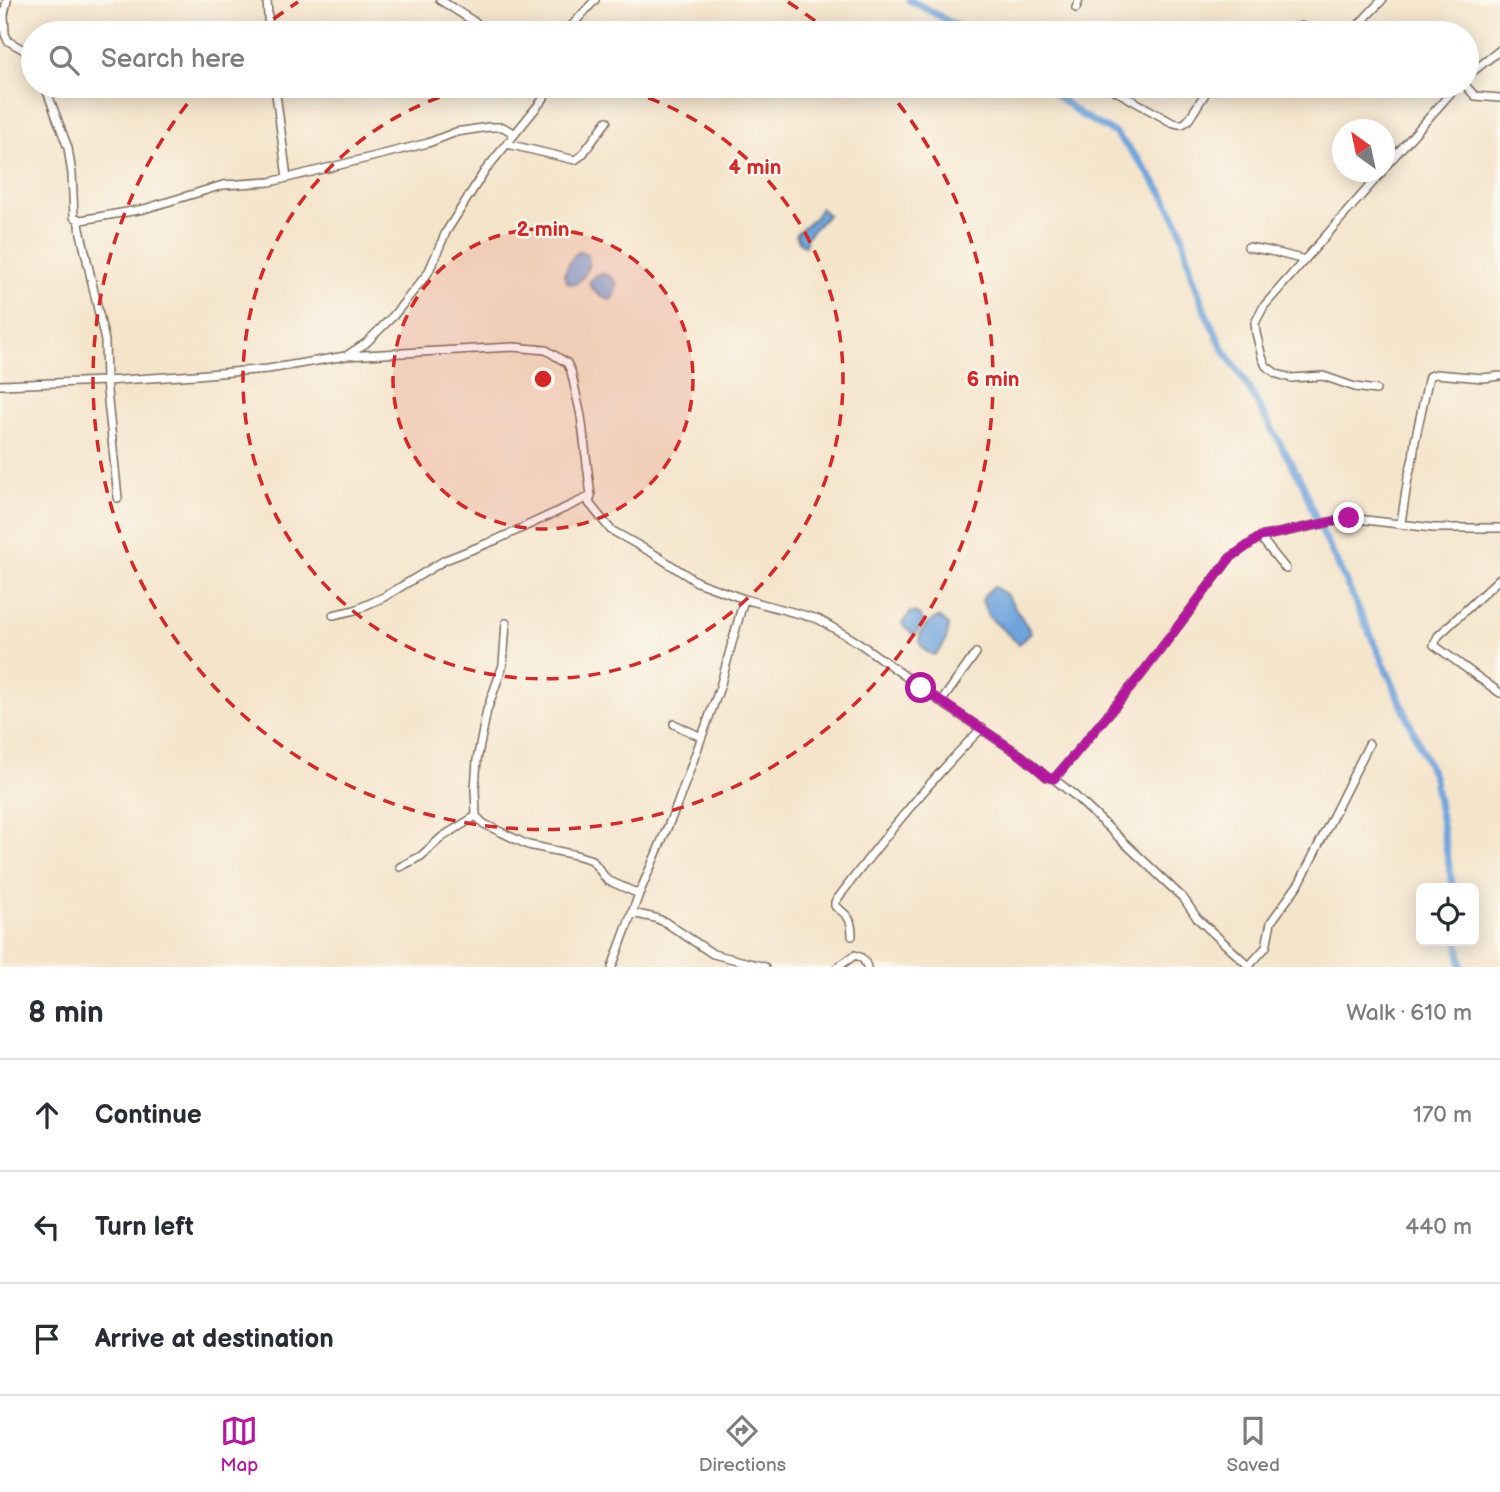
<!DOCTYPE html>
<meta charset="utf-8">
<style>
:root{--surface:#fff;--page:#f2f2f3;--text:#2b2b33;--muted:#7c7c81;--line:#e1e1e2;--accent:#b5179e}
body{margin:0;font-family:"Balsamiq Sans",sans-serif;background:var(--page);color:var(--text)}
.controls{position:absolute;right:21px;bottom:21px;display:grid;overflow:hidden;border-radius:10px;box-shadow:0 4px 18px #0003}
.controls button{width:63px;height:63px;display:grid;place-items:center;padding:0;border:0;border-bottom:2px solid var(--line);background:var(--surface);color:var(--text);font:35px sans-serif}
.compass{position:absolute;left:1332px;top:119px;width:63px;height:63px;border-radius:50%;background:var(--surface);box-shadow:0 4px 18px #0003;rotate:327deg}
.stop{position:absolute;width:21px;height:21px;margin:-16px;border:5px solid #b5179e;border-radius:50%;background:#fff}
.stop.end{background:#b5179e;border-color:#fff;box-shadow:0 2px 7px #0008}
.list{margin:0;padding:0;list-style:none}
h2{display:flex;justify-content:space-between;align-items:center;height:91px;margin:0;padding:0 28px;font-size:30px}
h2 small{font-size:23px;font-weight:400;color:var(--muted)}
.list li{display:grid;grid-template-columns:46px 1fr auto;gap:21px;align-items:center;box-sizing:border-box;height:112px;padding:0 28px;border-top:2px solid var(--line)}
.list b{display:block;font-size:26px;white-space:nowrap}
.list em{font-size:23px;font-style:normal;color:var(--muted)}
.icon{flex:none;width:38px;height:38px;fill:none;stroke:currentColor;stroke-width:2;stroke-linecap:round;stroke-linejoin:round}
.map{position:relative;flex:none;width:1500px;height:967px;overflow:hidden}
.search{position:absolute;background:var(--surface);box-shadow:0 4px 18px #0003;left:21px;right:21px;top:21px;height:77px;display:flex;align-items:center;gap:18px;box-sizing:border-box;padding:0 24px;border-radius:38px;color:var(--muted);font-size:26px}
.sheet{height:427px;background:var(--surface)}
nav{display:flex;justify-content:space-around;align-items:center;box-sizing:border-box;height:98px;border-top:2px solid var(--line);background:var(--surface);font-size:19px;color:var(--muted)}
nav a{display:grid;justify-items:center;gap:4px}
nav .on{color:var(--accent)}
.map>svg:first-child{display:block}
</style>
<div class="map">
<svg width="1500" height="967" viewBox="0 0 1500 967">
<rect width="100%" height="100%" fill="#fbf7ec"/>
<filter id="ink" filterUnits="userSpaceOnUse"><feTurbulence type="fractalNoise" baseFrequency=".0143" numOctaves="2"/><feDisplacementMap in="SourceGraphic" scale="14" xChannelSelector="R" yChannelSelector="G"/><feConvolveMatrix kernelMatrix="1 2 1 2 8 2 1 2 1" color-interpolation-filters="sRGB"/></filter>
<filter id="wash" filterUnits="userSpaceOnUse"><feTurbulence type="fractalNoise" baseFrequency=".00686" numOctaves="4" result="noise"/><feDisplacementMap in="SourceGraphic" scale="28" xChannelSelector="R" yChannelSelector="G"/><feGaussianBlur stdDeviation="1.57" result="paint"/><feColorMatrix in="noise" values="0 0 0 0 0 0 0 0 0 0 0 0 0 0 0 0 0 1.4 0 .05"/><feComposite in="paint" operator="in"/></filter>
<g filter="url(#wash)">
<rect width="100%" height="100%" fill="#f4e4ca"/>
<path fill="#6fa4dc" stroke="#55677d" stroke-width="2" d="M820,208L828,215L807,236L805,246C799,244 798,239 796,234C805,225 816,220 820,208Z
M580,251L588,255C591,266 585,278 575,284L568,283L564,275C567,266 571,256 580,251Z
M602,273C619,280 620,284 611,300C601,297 594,293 589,283L594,276Z
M994,587L1006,594L1031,632L1019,644L988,616L982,600L987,592Z
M911,612H914L920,616L924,622L914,636L902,624Z
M939,617L948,625C949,636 944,648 934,655C909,646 920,625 939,617Z"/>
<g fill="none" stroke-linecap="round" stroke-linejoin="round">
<path stroke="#6fa4dc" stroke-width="7" d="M909,0L929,10L968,33
M1045,86L1081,115L1115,133L1137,158L1162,192L1180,227L1192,274L1206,314L1224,350L1243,378L1303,484L1314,514L1379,653L1434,778L1453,888
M1458,941L1461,967"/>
</g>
</g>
<g filter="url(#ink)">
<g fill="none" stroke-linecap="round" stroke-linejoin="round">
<g stroke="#7c6b5a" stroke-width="10">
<path id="minor" d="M7,0L4,15L5,34L8,41L24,50L33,66
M267,0L269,33
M440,0L492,33
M1076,8L1079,0
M565,33L595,0
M1285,33C1302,24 1301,24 1318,33
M1351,33L1382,0
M1467,76L1500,50
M45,86L68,148L72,174L74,217L81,220L144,209L223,185L270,182L287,178L428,143L456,132L489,127H503L515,134
M275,86L287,178
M1107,86L1171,122C1180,125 1183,126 1189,119L1210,86
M1466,86L1475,96L1500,98
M507,144L575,160L582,155L607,121
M1384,168L1457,86
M78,220L105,341L106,381L118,498
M1248,247L1270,251L1305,260
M346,356L366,343L394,315L428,273L446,232L484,172L544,98L546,86
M0,385L106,381L196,375L268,369L346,356L513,347L546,350L567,363L571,371L581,416L591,496L589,503L611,530L654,554L697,582L744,599L818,619L859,643L941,702L1022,756L1047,777L1054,779L1074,795L1184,899L1197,918L1250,967
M1376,390L1355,387L1323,376L1291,378L1277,374L1266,366L1262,357L1256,333L1255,323L1264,306L1382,172
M1401,523L1408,478L1413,458L1415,441L1429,376L1436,374L1483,378L1500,376
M1260,537L1286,569
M1500,578L1438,636L1434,645L1500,693
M333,615L355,610L384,597L445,560L496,540L591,496
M506,623L503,665L487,710L477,760L475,789L476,816L484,824L528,845L576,855L592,860L607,880L639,894
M941,702L976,653
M674,724L701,737
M1054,779L1141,675L1230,558L1260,537L1349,518L1433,528H1500
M400,867L421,856L442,837L476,816
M632,913L655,918L665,922L713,954L765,967
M852,936C852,918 848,916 835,906V902C881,841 928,782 982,728
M1249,966L1266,947L1271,922L1300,882L1369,744
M612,967L639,894L677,805L720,687L744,599
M838,967L855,955C862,957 865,960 867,967"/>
</g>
<use href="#minor" stroke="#fff" stroke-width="7"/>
</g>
</g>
<g fill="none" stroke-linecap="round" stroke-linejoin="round" filter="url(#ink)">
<path stroke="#b5179e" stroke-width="9" d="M921,688L1022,756L1047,777L1054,779L1141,675L1230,558L1260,537L1349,518"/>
</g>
<circle cx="543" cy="379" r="150" fill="#d62828" fill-opacity=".12"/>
<g fill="none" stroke="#d62828" stroke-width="3.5" stroke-dasharray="12 9">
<circle cx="543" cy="379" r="150"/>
<path d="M608 86A300 300 0 1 1 478 86"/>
<path d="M257 32A450 450 0 0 1 298 2M788 2A450 450 0 0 1 829 32M885 87A450 450 0 1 1 201 87"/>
</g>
<circle cx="543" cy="379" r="10" fill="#d62828" stroke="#fbf7ec" stroke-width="3.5"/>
<g font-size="21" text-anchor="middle" font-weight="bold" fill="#d62828" stroke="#fbf7ec" stroke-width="5" stroke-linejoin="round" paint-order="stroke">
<text x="755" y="174">4 min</text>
<text x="543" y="236">2 min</text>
<text x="993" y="386">6 min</text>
</g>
</svg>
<div class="controls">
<button><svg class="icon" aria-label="locate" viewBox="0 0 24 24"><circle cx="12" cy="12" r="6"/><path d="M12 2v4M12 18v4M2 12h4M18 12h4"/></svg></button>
</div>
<svg class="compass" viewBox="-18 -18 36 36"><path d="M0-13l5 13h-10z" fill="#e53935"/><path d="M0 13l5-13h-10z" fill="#7c7c81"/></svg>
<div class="stop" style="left:921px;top:688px"></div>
<div class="stop end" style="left:1349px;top:518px"></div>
<div class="search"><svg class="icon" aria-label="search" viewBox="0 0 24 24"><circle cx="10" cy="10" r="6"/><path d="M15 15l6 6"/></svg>Search here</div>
</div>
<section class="sheet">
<h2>8 min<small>Walk · 610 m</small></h2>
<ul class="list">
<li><svg class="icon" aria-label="ahead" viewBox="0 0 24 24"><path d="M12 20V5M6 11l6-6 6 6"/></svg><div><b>Continue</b></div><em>170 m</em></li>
<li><svg class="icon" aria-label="left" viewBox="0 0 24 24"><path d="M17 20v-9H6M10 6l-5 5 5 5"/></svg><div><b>Turn left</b></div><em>440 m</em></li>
<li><svg class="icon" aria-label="arrive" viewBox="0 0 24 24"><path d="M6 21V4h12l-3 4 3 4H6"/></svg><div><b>Arrive at destination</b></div></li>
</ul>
</section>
<nav>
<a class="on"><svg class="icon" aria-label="map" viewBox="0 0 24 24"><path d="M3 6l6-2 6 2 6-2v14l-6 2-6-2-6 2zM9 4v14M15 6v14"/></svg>Map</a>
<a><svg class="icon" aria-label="directions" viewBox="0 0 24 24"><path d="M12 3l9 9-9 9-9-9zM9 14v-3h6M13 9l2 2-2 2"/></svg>Directions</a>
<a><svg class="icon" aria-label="saved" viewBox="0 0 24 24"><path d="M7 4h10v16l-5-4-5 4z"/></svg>Saved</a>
</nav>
